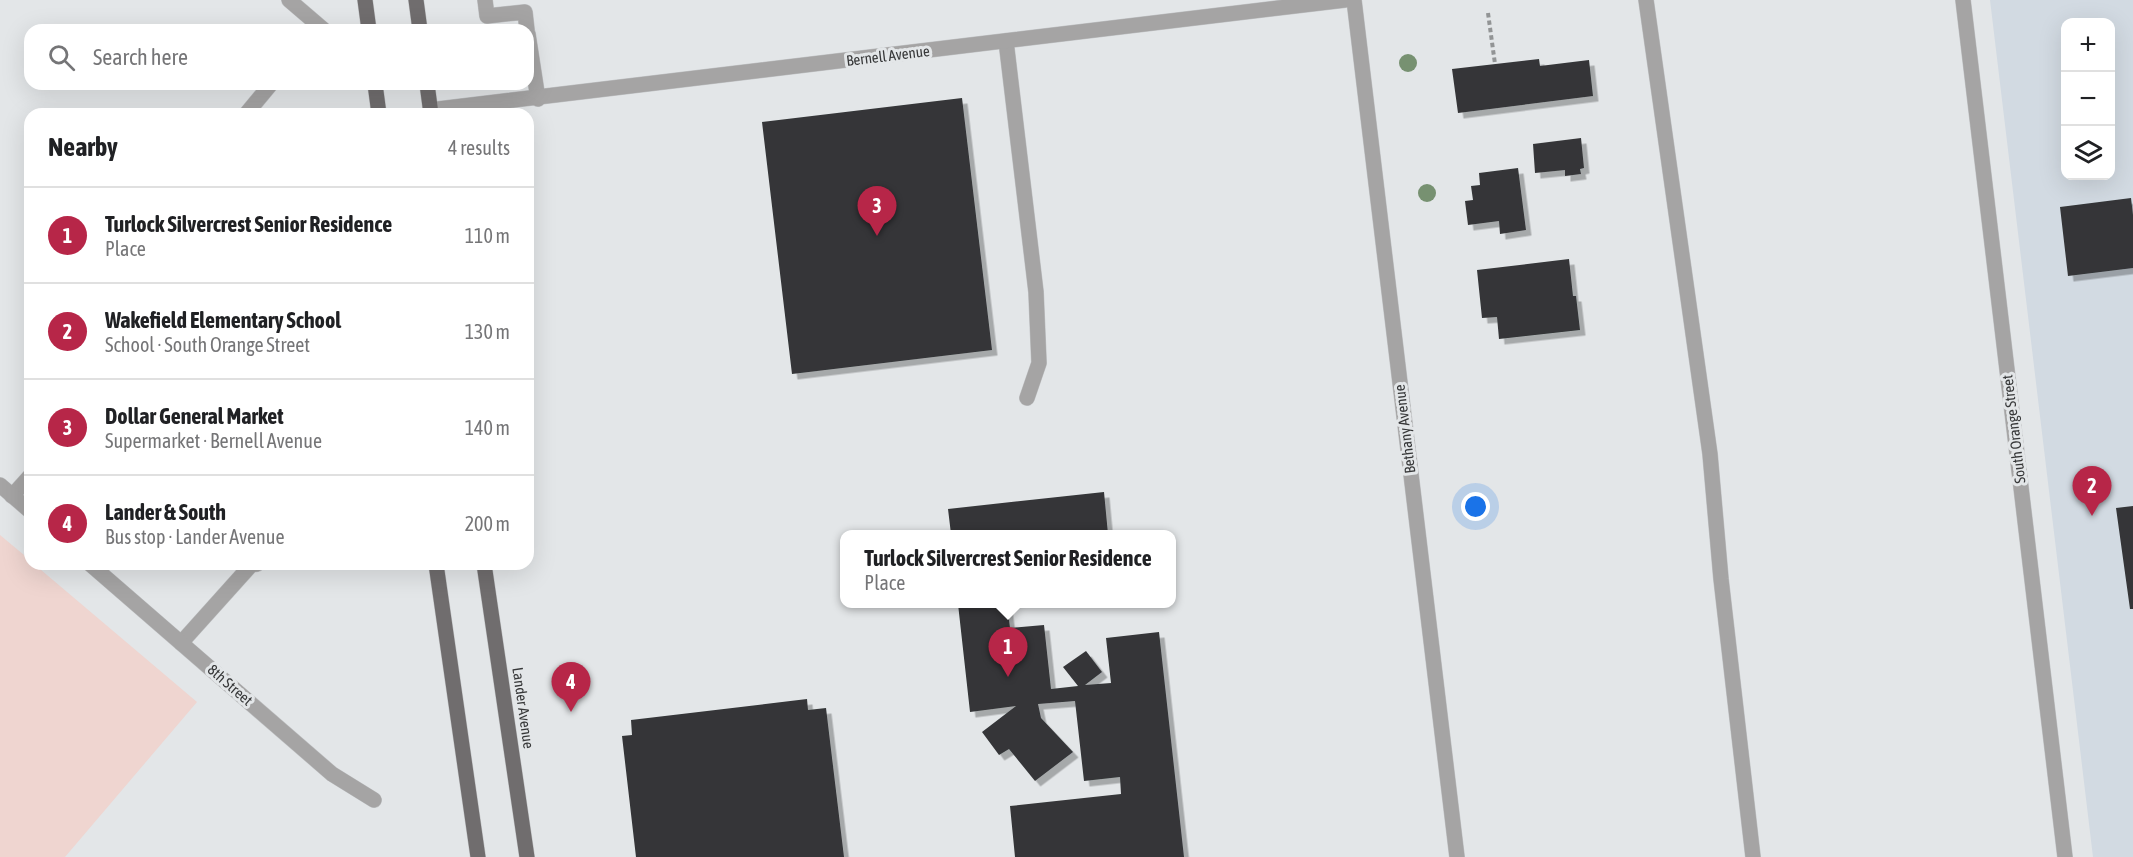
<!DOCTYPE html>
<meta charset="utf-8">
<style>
:root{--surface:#fff;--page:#f6f6f6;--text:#202124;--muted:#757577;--line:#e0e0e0;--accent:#b72648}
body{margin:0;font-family:"Asap Condensed",sans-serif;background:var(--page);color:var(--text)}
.controls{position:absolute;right:18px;top:18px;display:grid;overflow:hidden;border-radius:12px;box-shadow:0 6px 24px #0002}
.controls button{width:54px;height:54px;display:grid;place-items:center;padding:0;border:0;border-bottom:2px solid var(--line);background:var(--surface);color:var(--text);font:30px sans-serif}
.you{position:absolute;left:1476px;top:507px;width:21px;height:21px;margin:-15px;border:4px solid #fff;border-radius:50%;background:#1a73e8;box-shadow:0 0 0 9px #1a73e833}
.badge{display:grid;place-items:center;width:39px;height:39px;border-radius:50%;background:var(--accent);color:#fff;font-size:20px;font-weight:700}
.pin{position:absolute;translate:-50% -50px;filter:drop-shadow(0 2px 3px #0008)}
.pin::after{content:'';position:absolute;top:32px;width:21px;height:18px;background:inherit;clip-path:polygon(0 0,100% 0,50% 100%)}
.popup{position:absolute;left:840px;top:530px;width:336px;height:78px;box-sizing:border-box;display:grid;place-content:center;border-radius:12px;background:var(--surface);filter:drop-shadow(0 2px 4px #0005);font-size:20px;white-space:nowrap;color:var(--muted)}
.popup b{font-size:22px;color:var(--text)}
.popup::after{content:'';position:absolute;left:50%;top:100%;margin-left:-12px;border:12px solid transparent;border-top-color:var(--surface)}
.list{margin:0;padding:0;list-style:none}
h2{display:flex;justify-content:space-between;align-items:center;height:78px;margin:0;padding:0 24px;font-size:26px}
h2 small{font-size:20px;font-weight:400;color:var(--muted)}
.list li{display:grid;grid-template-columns:39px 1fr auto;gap:18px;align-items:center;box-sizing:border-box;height:96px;padding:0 24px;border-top:2px solid var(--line)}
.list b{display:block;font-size:22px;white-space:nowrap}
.list p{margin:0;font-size:20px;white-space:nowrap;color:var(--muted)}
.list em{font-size:20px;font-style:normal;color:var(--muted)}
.icon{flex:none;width:33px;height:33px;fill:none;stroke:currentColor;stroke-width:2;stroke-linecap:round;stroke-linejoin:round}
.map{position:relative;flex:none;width:2133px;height:857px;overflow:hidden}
.search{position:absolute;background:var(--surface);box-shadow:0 6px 24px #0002;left:24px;top:24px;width:510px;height:66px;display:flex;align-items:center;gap:15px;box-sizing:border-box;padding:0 21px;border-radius:18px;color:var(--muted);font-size:22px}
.panel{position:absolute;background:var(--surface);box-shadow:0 6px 24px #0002;left:24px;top:108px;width:510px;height:462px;border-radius:18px}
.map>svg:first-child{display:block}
</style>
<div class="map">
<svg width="2133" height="857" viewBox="0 0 2133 857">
<defs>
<filter id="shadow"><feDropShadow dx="5.5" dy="5.5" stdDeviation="0" flood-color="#0004"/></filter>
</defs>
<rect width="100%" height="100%" fill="#e3e6e8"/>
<path fill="#efd5d0" d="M0,535L30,560V564H34L197,702L65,857H0Z"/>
<path fill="#d2dae2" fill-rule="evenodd" d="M1990,0H2133V857H2093ZM2066,22H2110V176H2066Z"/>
<path fill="#343638" filter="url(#shadow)" d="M1539,59L1540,66L1589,60L1593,96L1458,113L1452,69Z
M962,98L992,350L792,374L762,122Z
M1581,138L1584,168L1580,169L1581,174L1565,176V170L1535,173L1533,144Z
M1518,168L1526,230L1500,234L1499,221L1468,225L1465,201L1473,200L1471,186L1480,185L1479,173Z
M2131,198L2133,215V268L2068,276L2060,207Z
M1569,259L1573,296H1576L1580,330L1499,339L1497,317L1482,318L1477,270Z
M1104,492L1108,534H951L948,509Z
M2133,506V609H2130L2116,508Z
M958,604H1007L1010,628L1044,625L1051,689L1078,686L1063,667L1086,651L1102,672L1085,685L1111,683L1106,638L1159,632L1184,857H1015L1010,806L1121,794L1120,777L1084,781L1075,701L1038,704L1041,718L1073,752L1035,781L1009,749L999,755L982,732L1016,706L970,712Z
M807,699L808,710L826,708L844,857H636L622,736L632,735L631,720Z"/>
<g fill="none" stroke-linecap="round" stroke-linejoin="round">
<g stroke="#c1c3c5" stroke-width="16">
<path id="lane" d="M485,0L487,16L525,12L527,30
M1646,0L1710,454L1721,579L1753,857
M528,34L538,99
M1006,41L1036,292L1039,363L1027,398
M246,114L271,84
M12,496L30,476
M181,643L251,565L257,564"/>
</g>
<g stroke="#c1c3c5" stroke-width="16">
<path id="street" d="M289,0L324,30
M1354,0L1457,857
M1963,0L2065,857
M430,110L1345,0
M0,485L30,511
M90,564L332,774L374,800"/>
</g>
<g stroke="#c1c3c5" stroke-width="16">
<path id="primary" d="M365,0L369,30
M416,0L420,30
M375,84L379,114
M427,84L431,114
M436,564L478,857
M484,564L527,857"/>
</g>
<path stroke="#929495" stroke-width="4" stroke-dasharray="4.5 3" stroke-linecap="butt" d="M1488,13L1495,64"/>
<use href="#lane" stroke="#a5a4a4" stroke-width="15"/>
<use href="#street" stroke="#a5a4a4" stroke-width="15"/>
<use href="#primary" stroke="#706d6e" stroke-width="15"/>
</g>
<g fill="#779171">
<circle cx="1408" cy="63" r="9"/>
<circle cx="1427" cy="193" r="9"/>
</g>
<g text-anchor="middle" stroke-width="6" stroke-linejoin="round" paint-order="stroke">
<g font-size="15" fill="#373839" stroke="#e3e6e8">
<text transform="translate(888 56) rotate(-7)" y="5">Bernell Avenue</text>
<text transform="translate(1405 429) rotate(-97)" y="5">Bethany Avenue</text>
<text transform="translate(2014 429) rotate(-97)" y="5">South Orange Street</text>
<text transform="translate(230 685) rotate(41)" y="5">8th Street</text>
<text transform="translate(523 708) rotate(82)" y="5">Lander Avenue</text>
</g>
</g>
</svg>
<div class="controls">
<button>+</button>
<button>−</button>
<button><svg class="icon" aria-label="layers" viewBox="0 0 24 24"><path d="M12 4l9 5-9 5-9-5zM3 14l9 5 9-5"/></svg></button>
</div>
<div class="you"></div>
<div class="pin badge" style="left:1008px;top:677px">1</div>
<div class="popup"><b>Turlock Silvercrest Senior Residence</b>Place</div>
<div class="pin badge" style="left:2092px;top:516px">2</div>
<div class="pin badge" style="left:877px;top:236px">3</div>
<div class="pin badge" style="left:571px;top:712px">4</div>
<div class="search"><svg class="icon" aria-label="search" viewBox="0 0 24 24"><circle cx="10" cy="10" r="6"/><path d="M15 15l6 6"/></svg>Search here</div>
<section class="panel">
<h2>Nearby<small>4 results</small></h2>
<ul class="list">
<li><span class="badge">1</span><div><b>Turlock Silvercrest Senior Residence</b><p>Place</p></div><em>110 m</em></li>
<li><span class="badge">2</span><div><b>Wakefield Elementary School</b><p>School · South Orange Street</p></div><em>130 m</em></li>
<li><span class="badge">3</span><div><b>Dollar General Market</b><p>Supermarket · Bernell Avenue</p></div><em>140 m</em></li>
<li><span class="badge">4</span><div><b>Lander &amp; South</b><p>Bus stop · Lander Avenue</p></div><em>200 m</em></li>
</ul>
</section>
</div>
